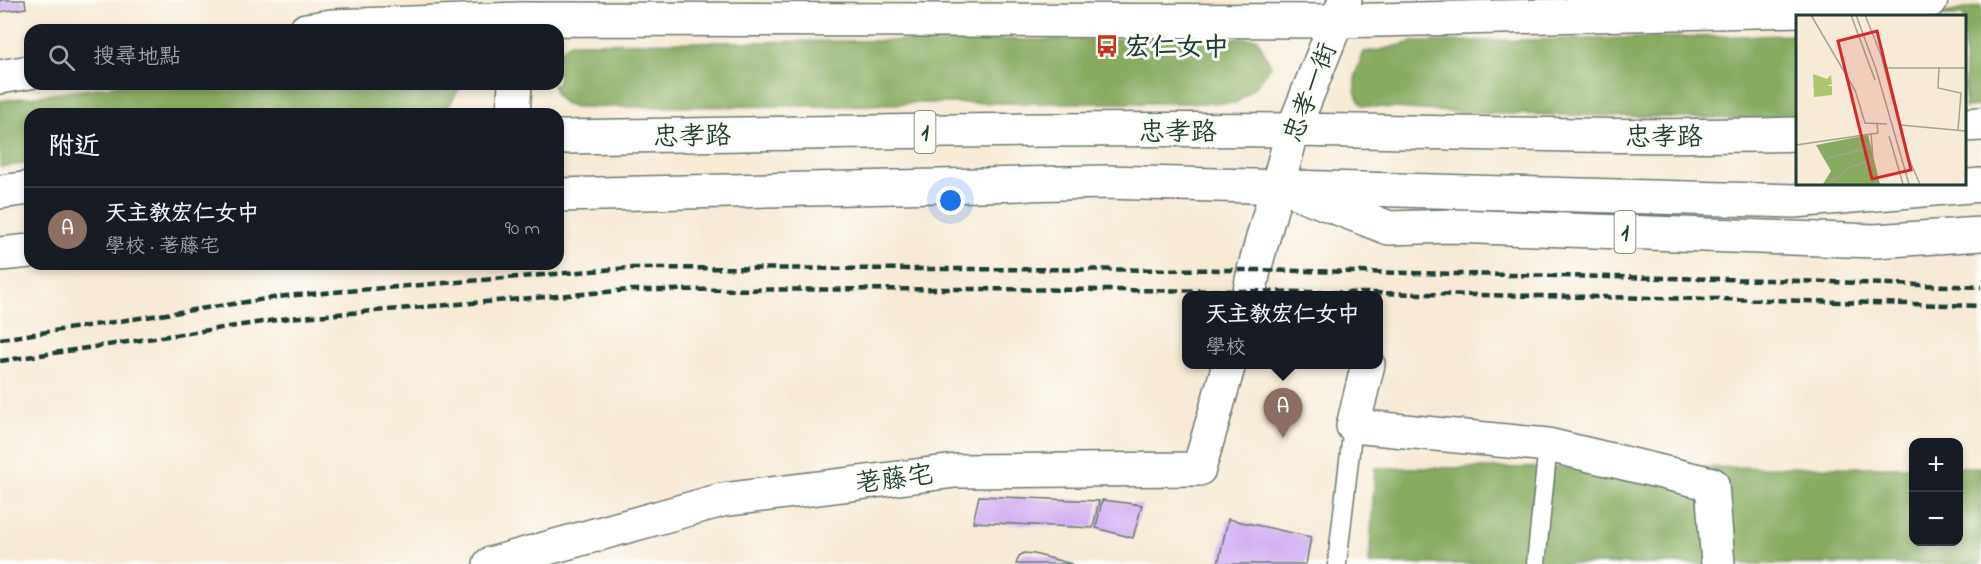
<!DOCTYPE html>
<html lang="zh-TW">
<meta charset="utf-8">
<style>
:root{--surface:#171b24;--page:#242831;--text:#f1f3f6;--muted:#9ea1a6;--line:#363941;--accent:#c8321e}
body{margin:0;font-family:"Indie Flower","LXGW WenKai TC",sans-serif;background:var(--page);color:var(--text)}
.controls{position:absolute;right:18px;bottom:18px;display:grid;overflow:hidden;border-radius:12px;box-shadow:0 3px 9px #0003}
.controls button{width:54px;height:54px;display:grid;place-items:center;padding:0;border:0;border-bottom:2px solid var(--line);background:var(--surface);color:var(--text);font:30px sans-serif}
.you{position:absolute;left:951px;top:201px;width:21px;height:21px;margin:-15px;border:4px solid #fff;border-radius:50%;background:#1a73e8;box-shadow:0 0 0 9px #1a73e833}
.badge{display:grid;place-items:center;width:39px;height:39px;border-radius:50%;background:var(--accent);color:#fff;font-size:20px;font-weight:700}
.pin{position:absolute;translate:-50% -50px;filter:drop-shadow(0 2px 3px #0008)}
.pin::after{content:'';position:absolute;top:32px;width:21px;height:18px;background:inherit;clip-path:polygon(0 0,100% 0,50% 100%)}
.popup{position:absolute;left:1182px;top:291px;width:201px;height:78px;box-sizing:border-box;display:grid;place-content:center;border-radius:12px;background:var(--surface);filter:drop-shadow(0 2px 4px #0005);font-size:20px;white-space:nowrap;color:var(--muted)}
.popup b{font-size:22px;color:var(--text)}
.popup::after{content:'';position:absolute;left:50%;top:100%;margin-left:-12px;border:12px solid transparent;border-top-color:var(--surface)}
.list{margin:0;padding:0;list-style:none}
h2{display:flex;justify-content:space-between;align-items:center;height:78px;margin:0;padding:0 24px;font-size:26px}
h2 small{font-size:20px;font-weight:400;color:var(--muted)}
.list li{display:grid;grid-template-columns:39px 1fr auto;gap:18px;align-items:center;box-sizing:border-box;height:84px;padding:0 24px;border-top:2px solid var(--line)}
.list b{display:block;font-size:22px;white-space:nowrap}
.list p{margin:0;font-size:20px;white-space:nowrap;color:var(--muted)}
.list em{font-size:20px;font-style:normal;color:var(--muted)}
.icon{flex:none;width:33px;height:33px;fill:none;stroke:currentColor;stroke-width:2;stroke-linecap:round;stroke-linejoin:round}
.map{position:relative;flex:none;width:1981px;height:564px;overflow:hidden}
.search{position:absolute;background:var(--surface);box-shadow:0 3px 9px #0003;left:24px;top:24px;width:540px;height:66px;display:flex;align-items:center;gap:15px;box-sizing:border-box;padding:0 21px;border-radius:18px;color:var(--muted);font-size:22px}
.panel{position:absolute;background:var(--surface);box-shadow:0 3px 9px #0003;left:24px;top:108px;width:540px;height:162px;border-radius:18px}
.map>svg:first-child{display:block}
</style>
<div class="map">
<svg width="1981" height="564" viewBox="0 0 1981 564">
<rect width="100%" height="100%" fill="#fdfcf7"/>
<filter id="ink" filterUnits="userSpaceOnUse"><feTurbulence type="fractalNoise" baseFrequency=".0167" numOctaves="2"/><feDisplacementMap in="SourceGraphic" scale="12" xChannelSelector="R" yChannelSelector="G"/><feConvolveMatrix kernelMatrix="1 2 1 2 8 2 1 2 1" color-interpolation-filters="sRGB"/></filter>
<filter id="wash" filterUnits="userSpaceOnUse"><feTurbulence type="fractalNoise" baseFrequency=".008" numOctaves="4" result="noise"/><feDisplacementMap in="SourceGraphic" scale="24" xChannelSelector="R" yChannelSelector="G"/><feGaussianBlur stdDeviation="1.35" result="paint"/><feColorMatrix in="noise" values="0 0 0 0 0 0 0 0 0 0 0 0 0 0 0 0 0 1.4 0 .05"/><feComposite in="paint" operator="in"/></filter>
<g filter="url(#wash)">
<rect width="100%" height="100%" fill="#f7ead6"/>
<path fill="#88ab60" stroke="#54744a" stroke-width="1.5" d="M1981,6V105L1965,108L1964,16H1931Z
M1798,35V120L1468,113L1363,106C1348,89 1356,70 1364,52L1380,50L1413,42Z
M1257,38L1271,66L1257,85L1236,103H916L837,106L576,107C564,106 554,97 553,84H558V52L570,43Z
M127,84H462L444,114H30V163L0,167V101Z
M1913,467L1914,542H1958L1959,467H1981V564H1369L1375,468Z"/>
<g id="blocks">
<path fill="#cfabf3" d="M0,0H25L26,8L0,12Z
M979,496L1099,501L1093,528L973,522Z
M1102,500L1142,505L1133,538L1096,528Z
M1228,519L1311,537L1306,564H1218Z
M1024,553L1034,554L1072,564H1016L1019,556Z"/>
</g>
</g>
<g filter="url(#ink)">
<use href="#blocks" fill-opacity="0" stroke="#6b7a6d" stroke-width="1.5"/>
<g fill="none" stroke-linecap="round" stroke-linejoin="round">
<g stroke="#6b7a6d" stroke-width="21">
<path id="service" d="M1337,564L1353,426
M1536,564L1548,445"/>
</g>
<g stroke="#6b7a6d" stroke-width="36">
<path id="minor" d="M513,114L515,84
M1249,296L1254,270L1293,130L1345,0
M1368,364L1353,426L1548,445L1712,484L1718,564
M490,564L722,500L955,471L1199,469L1229,364"/>
</g>
<g stroke="#6b7a6d" stroke-width="36">
<path id="primary" d="M306,30L332,26L519,19L1336,21L1801,10L1931,0
M0,77L30,72
M1964,125L1981,124
M558,137C803,133 1048,128 1293,130C1462,132 1630,139 1798,134
M0,192L30,188
M1301,194L1389,228L1452,226L1875,241L1981,234
M558,195L1107,182L1794,201L1981,185
M0,254L30,251"/>
</g>
<use href="#service" stroke="#fff" stroke-width="18"/>
<use href="#minor" stroke="#fff" stroke-width="33"/>
<use href="#primary" stroke="#fff" stroke-width="33"/>
<path stroke="#1f3d34" stroke-width="4.5" stroke-dasharray="9 4.5" stroke-linecap="butt" d="M0,339L286,296L628,268L1254,270L1769,280L1981,287
M0,361L289,318L630,290L970,289L1250,291L1770,300L1981,306"/>
</g>
</g>
<defs>
<g id="bus-bare" transform="scale(1.8)"><path d="M-5-6H5V4H4V6H2V4H-2V6H-4V4H-5ZM-3.5-4V0h7V-4ZM-3.5 1.2v1.5H-2V1.2ZM2 1.2v1.5H3.5V1.2Z" fill="#c8321e" stroke="#fdfcf7" stroke-width="2.5" paint-order="stroke"/></g>
</defs>
<g fill-rule="evenodd">
<use href="#bus-bare" x="1107" y="46"/>
</g>
<g text-anchor="middle" stroke-width="6" stroke-linejoin="round" paint-order="stroke">
<g fill="#fdfcf7" stroke="#62766e" stroke-width="1.5">
<rect x="914.5" y="111" width="21" height="42" rx="4.5"/>
<rect x="1614.5" y="211" width="21" height="42" rx="4.5"/>
</g>
<g font-size="24" font-weight="bold" fill="#1f3d34">
<text x="925" y="140">1</text>
<text x="1625" y="240">1</text>
</g>
<g font-size="26" font-weight="bold" fill="#1f3d34" stroke="#fdfcf7" text-anchor="start">
<text x="1125" y="55">宏仁女中</text>
</g>
<g font-size="26" fill="#1f3d34" stroke="#fdfcf7">
<text transform="translate(1309 92) rotate(-69)" y="9">忠孝一街</text>
<text x="1178" y="140">忠孝路</text>
<text transform="translate(692 135) rotate(-1)" y="9">忠孝路</text>
<text x="1664" y="145">忠孝路</text>
<text transform="translate(894 478) rotate(-7)" y="9">荖藤宅</text>
</g>
</g>
<g transform="translate(1796 15)">
<rect width="170" height="170" fill="#f7ead6"/>
<path d="M17,59L31,64L35,60L36,69L31,71H36V80L18,82Z" fill="#abc66c"/>
<path d="M72,120L84,169H27L35,156L20,130Z" fill="#88ab60"/>
<path fill="none" stroke="#a1a595" stroke-width="1.5" d="M15,0L59,75L69,108L91,109M55,0L79,65M60,0L80,54L113,169M69,0L85,40L112,142L124,169M143,52L142,73L165,78L162,115M89,53H170M104,110L170,116M93,121L107,169M0,130L82,118L81,109M32,143L77,132M32,169L55,152L77,144L75,118"/>
<path fill="#d62828" fill-opacity="0.15" stroke="#d62828" stroke-width="3" d="M81,16L115,155L76,164L42,26Z"/>
<rect width="170" height="170" fill="none" stroke="#1f3d34" stroke-width="3"/>
</g>
</svg>
<div class="controls">
<button>+</button>
<button>−</button>
</div>
<div class="you"></div>
<div class="pin badge" style="left:1283px;top:438px;background:#8d6e63">A</div>
<div class="popup"><b>天主教宏仁女中</b>學校</div>
<div class="search"><svg class="icon" aria-label="search" viewBox="0 0 24 24"><circle cx="10" cy="10" r="6"/><path d="M15 15l6 6"/></svg>搜尋地點</div>
<section class="panel">
<h2>附近<small></small></h2>
<ul class="list">
<li><span class="badge" style="background:#8d6e63">A</span><div><b>天主教宏仁女中</b><p>學校 · 荖藤宅</p></div><em>90 m</em></li>
</ul>
</section>
</div>
